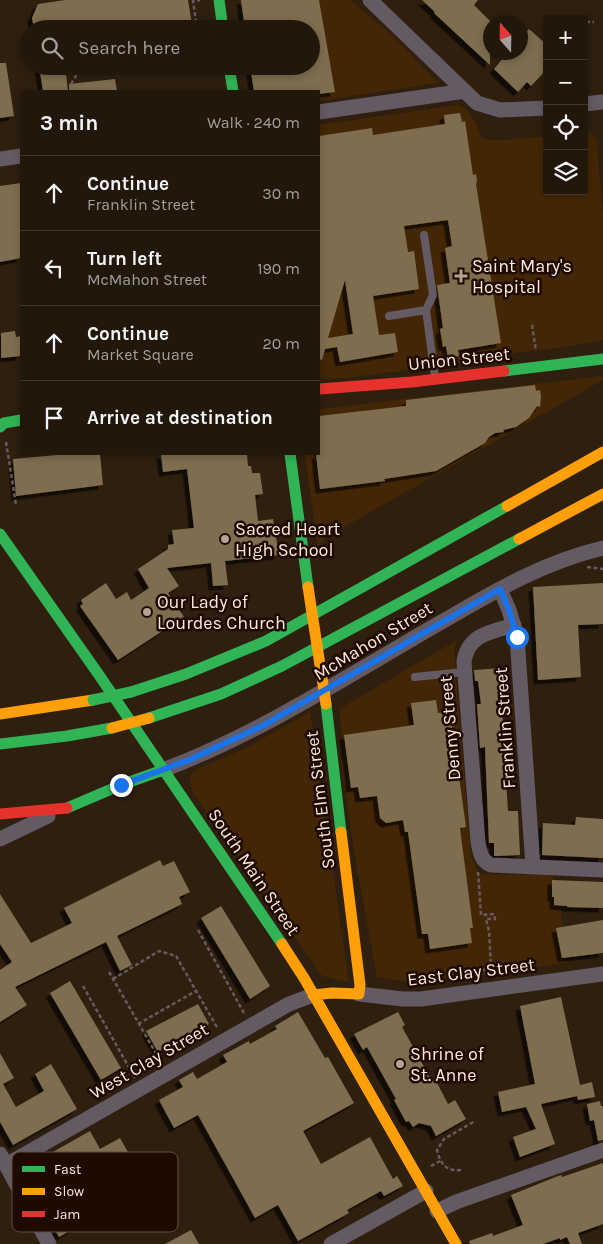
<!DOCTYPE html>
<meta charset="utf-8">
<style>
:root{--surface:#22170b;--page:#2e2419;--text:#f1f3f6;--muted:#a29f9d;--line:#3f362c}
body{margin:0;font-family:Karla,sans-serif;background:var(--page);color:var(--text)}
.controls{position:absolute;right:15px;top:15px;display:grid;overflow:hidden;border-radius:0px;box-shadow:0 2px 8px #0003}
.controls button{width:45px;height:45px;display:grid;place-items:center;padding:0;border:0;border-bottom:1px solid var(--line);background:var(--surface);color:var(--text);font:25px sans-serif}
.compass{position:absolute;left:483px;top:15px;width:45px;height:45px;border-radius:50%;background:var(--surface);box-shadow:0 2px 8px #0003;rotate:340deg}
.stop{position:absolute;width:15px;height:15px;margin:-11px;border:4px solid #1a73e8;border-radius:50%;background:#fff}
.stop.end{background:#1a73e8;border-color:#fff;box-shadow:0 1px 5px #0008}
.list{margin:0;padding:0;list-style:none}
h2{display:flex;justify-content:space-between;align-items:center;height:65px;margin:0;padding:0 20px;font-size:21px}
h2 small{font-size:16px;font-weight:400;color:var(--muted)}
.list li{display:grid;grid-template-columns:32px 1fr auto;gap:15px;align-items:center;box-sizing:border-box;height:75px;padding:0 20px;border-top:1px solid var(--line)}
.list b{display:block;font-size:19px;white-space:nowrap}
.list p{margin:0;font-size:16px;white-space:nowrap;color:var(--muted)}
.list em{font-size:16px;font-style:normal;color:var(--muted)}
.icon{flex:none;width:28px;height:28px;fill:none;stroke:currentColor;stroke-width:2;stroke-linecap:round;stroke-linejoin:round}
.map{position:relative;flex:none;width:603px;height:1244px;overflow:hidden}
.search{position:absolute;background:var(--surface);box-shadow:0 2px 8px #0003;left:20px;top:20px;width:300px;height:55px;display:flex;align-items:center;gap:12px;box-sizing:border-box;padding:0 18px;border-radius:28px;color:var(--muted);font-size:19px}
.panel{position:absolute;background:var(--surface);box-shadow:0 2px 8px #0003;left:20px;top:90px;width:300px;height:365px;border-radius:0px}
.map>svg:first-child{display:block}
</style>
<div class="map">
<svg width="603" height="1244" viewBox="0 0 603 1244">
<defs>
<filter id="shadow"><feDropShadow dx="-4.5" dy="4.5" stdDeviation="0" flood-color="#0009"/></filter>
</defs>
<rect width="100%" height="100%" fill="#2e1f0f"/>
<path fill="#432605" d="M240,0H350L393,36L438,83L319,101V91H254L250,66H311V29H244Z
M458,105L464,108L469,113L477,125L482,139L497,140L547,137V191H584V132L589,133L596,138L603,213V340L565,347L505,354L497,359L345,378L319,379V125Z
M603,376V380L325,538L318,549L305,454H319V409Z
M457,640L454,650L471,856L480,874L553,875L560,904L567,963L454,979L429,982L399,981L377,977L354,852L341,760L345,759L339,709Z
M310,712L349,983L322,976L193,793L190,781L191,775L195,770L246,748Z"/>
<path fill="#7e6d4f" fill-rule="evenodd" filter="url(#shadow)" d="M65,0H188L192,24L157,29H34L32,18L38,4Z
M241,0H319L335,92L319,94V91H254L250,66H311V29H245Z
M422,0H478L474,5L490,21V65L434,13L435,12Z
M529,29L547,45V69L531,86L527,82L518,92L494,69L508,52H520V39Z
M0,63H6L14,116L0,118Z
M39,66H65L68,91H43Z
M115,79L117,91H69V84Z
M460,113L462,122L465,121L473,175L476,174L477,181L476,184L501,343L458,350L459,356L448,358L446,346L443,347L440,329L443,328L437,285L450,283L445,248L452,246L448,220L404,226L408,252L414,251L419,289L373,296L379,335L395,333L398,352L340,362L337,347L325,349L322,360L319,359V136L372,128L373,135L445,124L444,115ZM345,280L353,334L328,338Z
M21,183V258L0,262V186Z
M15,331L16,337L21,336V356L1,358V333Z
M535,385L536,391L540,390L541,397L540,407L537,406L529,418L516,427L503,430L504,432L495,433L489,437L485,443L436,471L384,479L385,481L320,489L316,454H319V416L406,406V400Z
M68,454H100L103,485L16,496L13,459Z
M161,454H247L248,466H251L252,473H260L263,494L255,495L258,521L273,519L279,555L225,561L228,585L213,586L211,563L167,568L179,586L168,593L184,617L118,660L80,606L83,604L81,600L106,583L116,599L127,592L131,600L149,588L138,569L168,549V545L174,544L172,530L194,528L187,469L163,472Z
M603,583V624L578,625L581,677L538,680L533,587Z
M503,668L504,687L501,688L503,726H505L508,762V780H506L508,811H518L520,855L496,856H494V843H489L485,747L480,748L477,704H481L478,681H475L474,670Z
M436,700L438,713L450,712L466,827L460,828L473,928H470L472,943L430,949L428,934H422L408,832H405L403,820L386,823L380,818L377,796L360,798L358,787L351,788L344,735L414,725L411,703Z
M576,817L603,819V858L542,855L543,823L575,825Z
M160,860L163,866L174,861L190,892L179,897L182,904L117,936L132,965L120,971L106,942L15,987L27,1005L0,1022V970L12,962L0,944V894L31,943L72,923L64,908Z
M552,880L603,882V908L567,907V906L554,905V897H552Z
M221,906L270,986L250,999L201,918Z
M603,920V953L562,958L556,928Z
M70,981L121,1068L101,1080L50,993Z
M561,997L580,1085L592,1082L595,1097L578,1100L577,1096L541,1104L555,1144L520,1157L513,1137L536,1129L526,1107L502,1112L498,1092L535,1084L520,1006Z
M198,1004L209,1024L158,1052L146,1031Z
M298,1012L325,1058L328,1057L354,1103L303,1131L321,1164L370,1137L393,1179L397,1176L403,1186L384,1196L381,1191L347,1210L349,1213L298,1241L278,1205L255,1218L198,1115L174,1128L159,1100L183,1087L179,1080L193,1072L197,1079L227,1062L223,1055L249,1041L250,1044L277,1029L275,1026Z
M398,1012L405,1025L402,1027L432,1081L435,1079L448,1104L455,1100L466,1119L436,1136L431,1126L419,1123L413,1127L409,1121L406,1122L394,1100L396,1099L367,1047L363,1050L354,1034Z
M0,1053L14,1078L3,1084L16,1107L44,1091L35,1074L51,1064L77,1109L13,1145L0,1122Z
M600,1101L601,1106H603V1140L598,1141L594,1120L590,1121L587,1104Z
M90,1131L100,1149L120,1138L141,1175L122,1186L124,1190L99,1204L103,1212L59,1237L21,1170Z
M603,1163V1224L578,1233L582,1244H570L567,1237L560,1240V1238L543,1244H470L469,1241L492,1233L493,1236L523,1225L511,1195L553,1178L561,1175L562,1177Z
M191,1230L199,1244H165Z"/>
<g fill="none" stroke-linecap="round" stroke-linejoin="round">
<path stroke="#665b5e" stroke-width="2.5" stroke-dasharray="4 2.5" stroke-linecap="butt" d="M586,22H594
M184,25V29
M197,29L193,1L200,0
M71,84L82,66
M532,325L536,351
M6,442L16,505
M587,567L603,569
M478,872L481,915L494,914L495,919H486L489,931L491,966L480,972V977
M198,930L245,1015
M109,972L161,1062
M113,979L159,951L176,956L218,1029
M83,986L135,1078
M138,1024L196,991
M431,1166L440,1161
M461,1170C446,1172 440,1163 437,1150L444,1139L475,1121"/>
<path stroke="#645a63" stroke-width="8" d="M424,235L433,295L426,310
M389,316L426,310L435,377
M415,677L464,672"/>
<path stroke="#645a63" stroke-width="15" d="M370,0L477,103L500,110L547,108
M584,104L603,102
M319,112L465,91
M0,159L21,156
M500,589L509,610L517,637L533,867
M514,625C491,632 468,634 464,662L478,842C480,852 481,861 491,865L603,870
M163,770C258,734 343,679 431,628C487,596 539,563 603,548
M0,839L48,816
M359,994L403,999H421L603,974
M0,1154L49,1244
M6,1165L289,1004L313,995
M437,1211L456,1202L603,1150
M331,1244L426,1191"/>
<path stroke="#30b455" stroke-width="11" d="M219,0L223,29
M229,66L233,91
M504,371L603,359
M0,427L4,423L21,420
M290,454L308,587
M0,534L99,675L282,944
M131,692L186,674L266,641L507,506
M326,704L341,832
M149,718L221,694L282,666L519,539
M0,744L67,736L112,728
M67,808L121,785L163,770"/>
<path stroke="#ff9f0a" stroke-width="11" d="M507,506L603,452
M519,539L603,494
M0,714L93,700
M282,944L304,978L456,1244
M313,995L332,993L359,994L360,985L341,832"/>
<path stroke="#e5322d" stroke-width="11" d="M319,389L412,382L504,371
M0,814L67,808"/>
<path stroke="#30b455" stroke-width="11" d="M93,700L131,692"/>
<path stroke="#ff9f0a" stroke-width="11" d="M308,587L326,704
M112,728L149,718"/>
</g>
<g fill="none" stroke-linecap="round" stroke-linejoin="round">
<path stroke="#1a73e8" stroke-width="6" d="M121,785L189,760L264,725L500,589L509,610L517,637"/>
</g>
<g fill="#b4a292" stroke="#1e0a00" stroke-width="2">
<path d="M458.5 268.5h5v5h5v5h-5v5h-5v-5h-5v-5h5z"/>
<circle cx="225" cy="539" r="5"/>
<circle cx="147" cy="612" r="5"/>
<circle cx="400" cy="1064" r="5"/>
</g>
<g text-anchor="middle" stroke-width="5" stroke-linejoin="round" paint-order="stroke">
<g font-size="18" fill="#fce9d9" stroke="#1e0a00" text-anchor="start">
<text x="472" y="272">Saint Mary's<tspan x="472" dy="21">Hospital</tspan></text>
<text x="235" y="535">Sacred Heart<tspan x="235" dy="21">High School</tspan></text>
<text x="157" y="608">Our Lady of<tspan x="157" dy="21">Lourdes Church</tspan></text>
<text x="410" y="1060">Shrine of<tspan x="410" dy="21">St. Anne</tspan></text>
</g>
<g font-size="18" fill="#fce9d9" stroke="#1e0a00">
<text transform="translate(459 359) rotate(-6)" y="6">Union Street</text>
<text transform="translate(373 641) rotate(-31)" y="6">McMahon Street</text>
<text transform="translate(450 728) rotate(-95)" y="6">Denny Street</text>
<text transform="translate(505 728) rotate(-94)" y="6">Franklin Street</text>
<text transform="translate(320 800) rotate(-97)" y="6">South Elm Street</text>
<text transform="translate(254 872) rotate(56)" y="6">South Main Street</text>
<text transform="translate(471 972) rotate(-7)" y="6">East Clay Street</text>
<text transform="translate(149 1061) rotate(-30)" y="6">West Clay Street</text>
</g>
</g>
<rect x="12" y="1152" width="166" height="80" rx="8" fill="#1e0a00" stroke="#614d41" stroke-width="1"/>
<rect x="22" y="1166" width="23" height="6" fill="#30b455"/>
<rect x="22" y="1188" width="23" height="7" fill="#ff9f0a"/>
<rect x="22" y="1211" width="23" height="6" fill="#e5322d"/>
<g font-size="14" fill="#fce9d9">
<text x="54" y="1174">Fast</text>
<text x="54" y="1196">Slow</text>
<text x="54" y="1219">Jam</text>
</g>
</svg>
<div class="controls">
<button>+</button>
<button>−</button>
<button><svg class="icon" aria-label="locate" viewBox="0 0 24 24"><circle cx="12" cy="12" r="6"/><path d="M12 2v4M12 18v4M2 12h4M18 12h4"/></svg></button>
<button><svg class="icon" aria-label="layers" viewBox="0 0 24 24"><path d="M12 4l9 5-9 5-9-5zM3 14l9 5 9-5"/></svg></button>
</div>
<svg class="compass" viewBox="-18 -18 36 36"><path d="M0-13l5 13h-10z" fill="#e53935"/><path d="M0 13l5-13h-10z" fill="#a29f9d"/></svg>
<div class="stop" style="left:517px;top:637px"></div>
<div class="stop end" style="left:121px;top:785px"></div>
<div class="search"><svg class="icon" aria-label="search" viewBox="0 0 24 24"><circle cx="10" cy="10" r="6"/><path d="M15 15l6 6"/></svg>Search here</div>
<section class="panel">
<h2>3 min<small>Walk · 240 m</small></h2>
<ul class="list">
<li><svg class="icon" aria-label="ahead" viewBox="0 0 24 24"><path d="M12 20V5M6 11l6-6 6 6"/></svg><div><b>Continue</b><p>Franklin Street</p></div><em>30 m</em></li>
<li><svg class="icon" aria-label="left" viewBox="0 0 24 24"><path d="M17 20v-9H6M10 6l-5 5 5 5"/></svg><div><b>Turn left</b><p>McMahon Street</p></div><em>190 m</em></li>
<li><svg class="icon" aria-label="ahead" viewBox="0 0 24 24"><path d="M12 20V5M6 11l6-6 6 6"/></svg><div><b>Continue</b><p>Market Square</p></div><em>20 m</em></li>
<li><svg class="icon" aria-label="arrive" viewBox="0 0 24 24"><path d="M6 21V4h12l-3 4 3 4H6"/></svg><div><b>Arrive at destination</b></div></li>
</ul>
</section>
</div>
